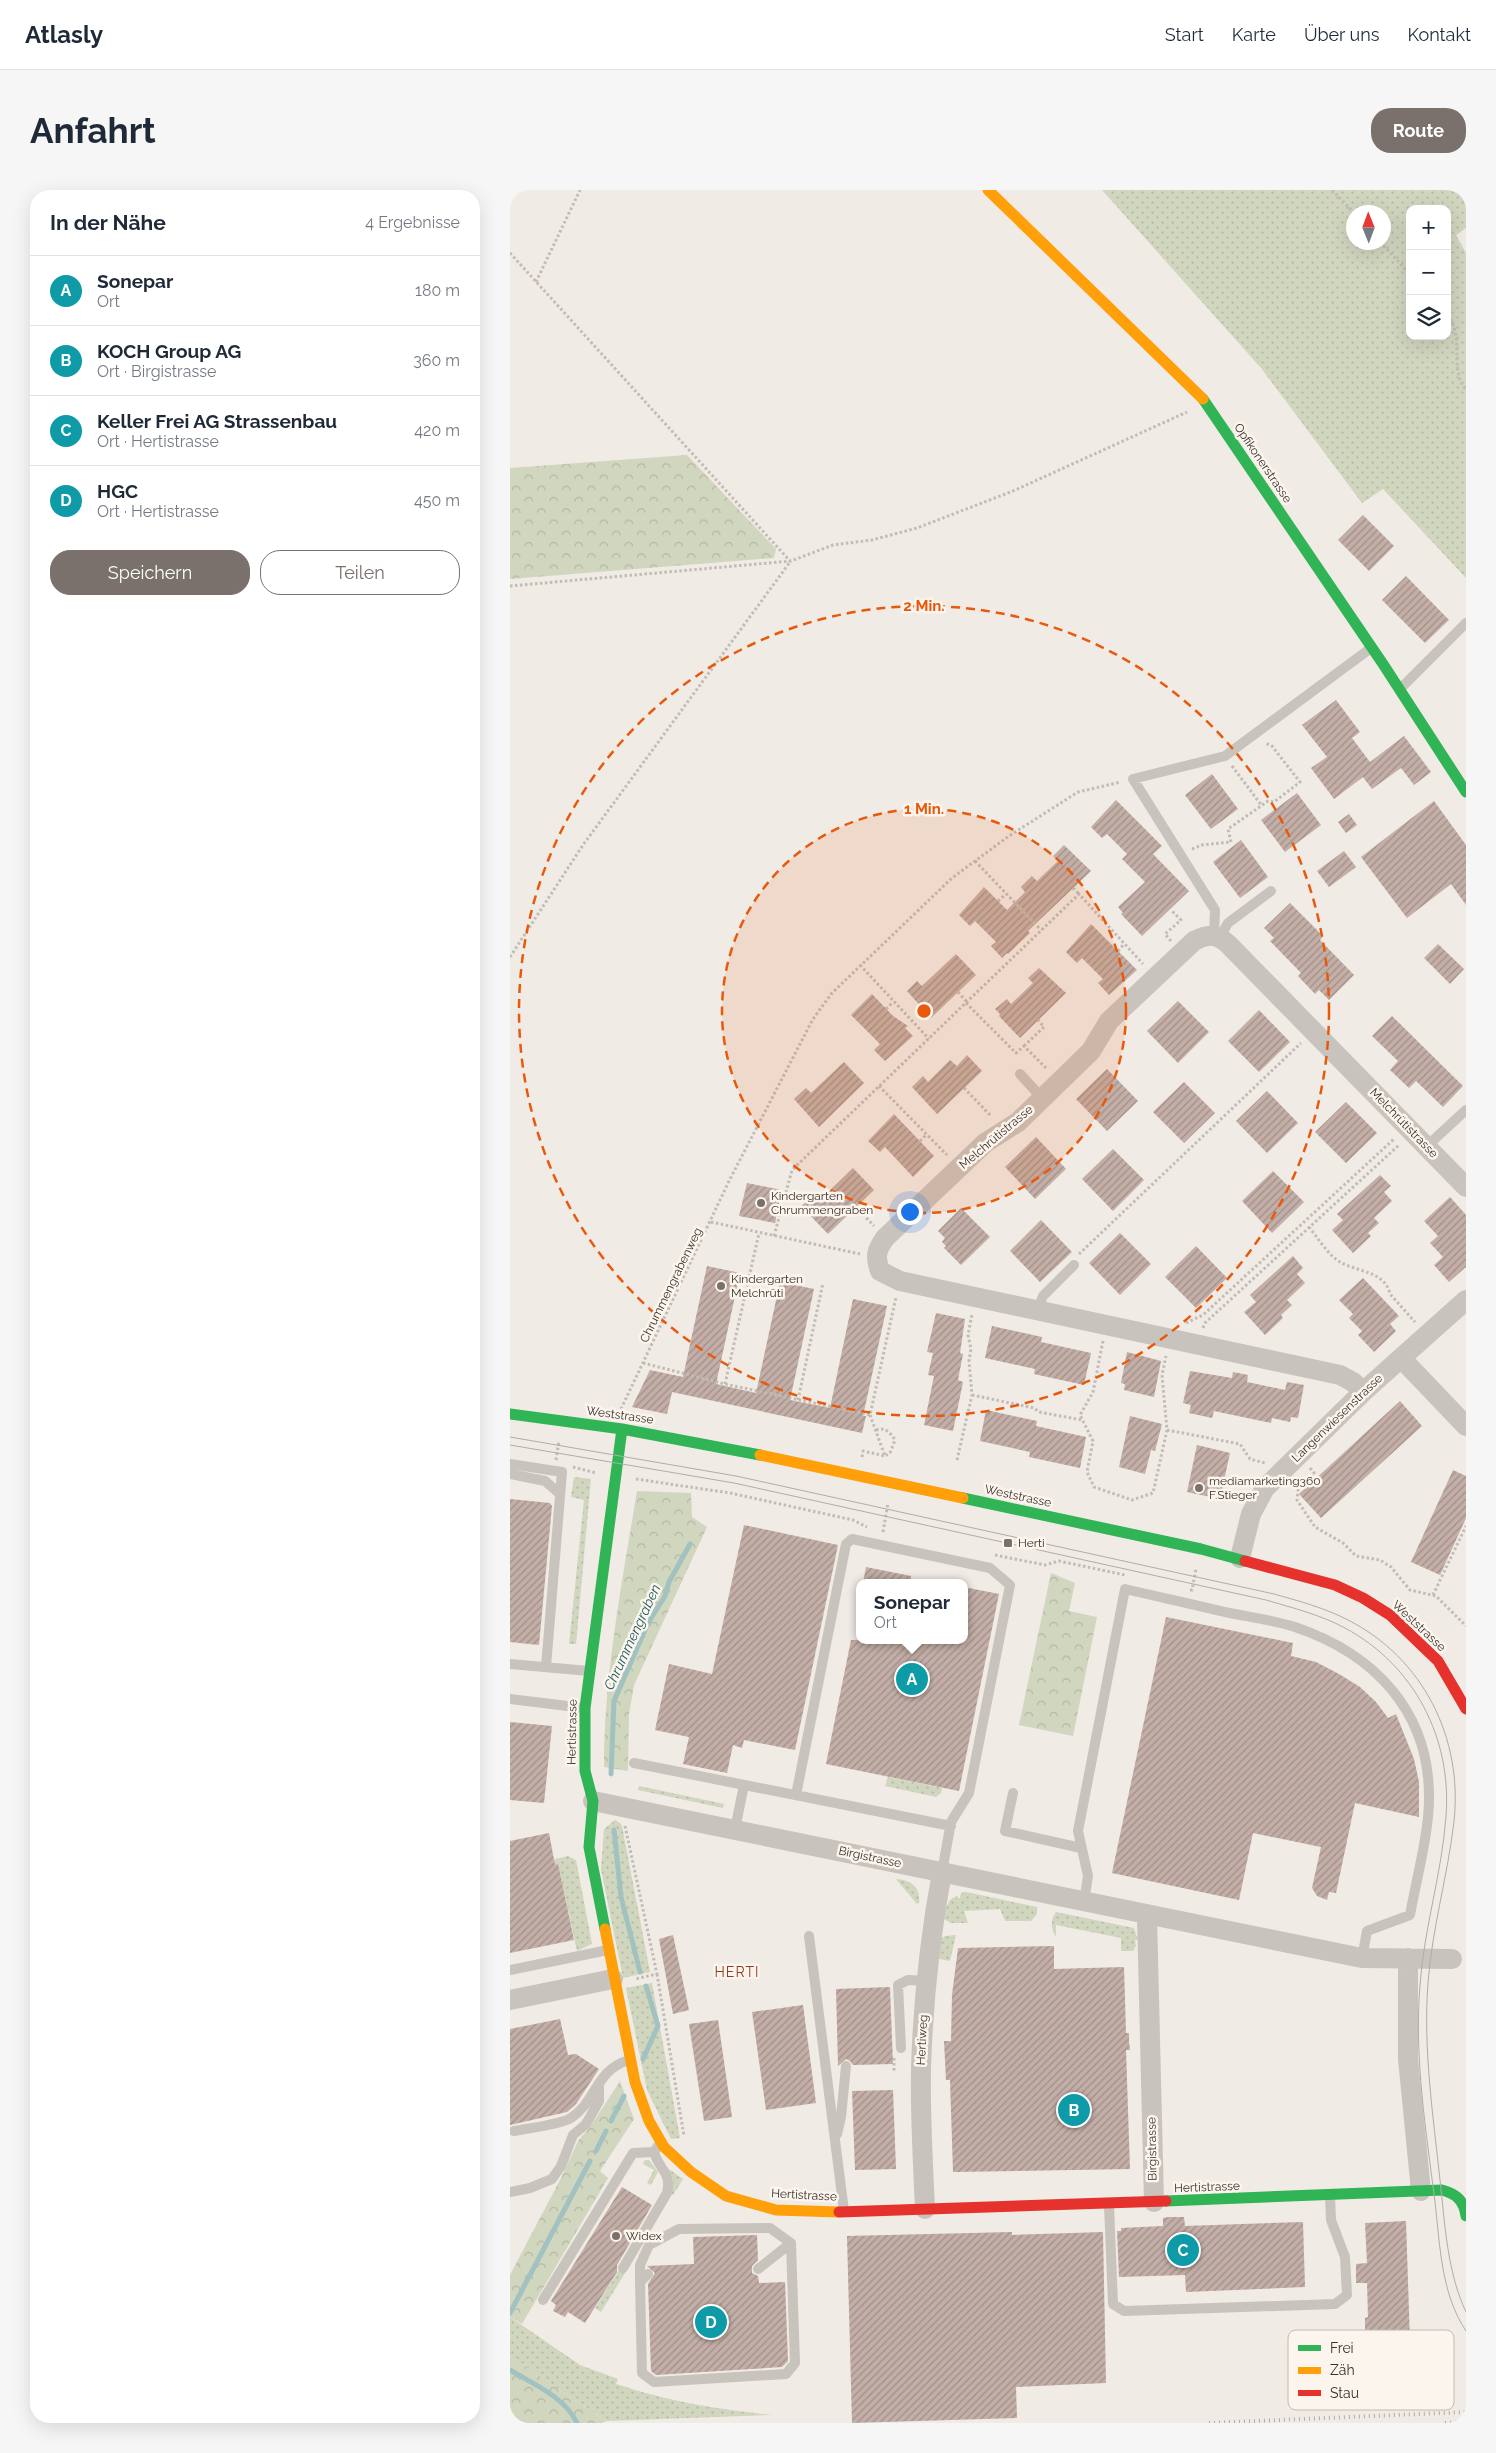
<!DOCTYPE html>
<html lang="de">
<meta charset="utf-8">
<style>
:root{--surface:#fff;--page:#f6f6f7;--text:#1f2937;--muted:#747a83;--line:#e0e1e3;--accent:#7a716c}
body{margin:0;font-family:Raleway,sans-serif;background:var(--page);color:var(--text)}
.controls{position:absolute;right:15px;top:15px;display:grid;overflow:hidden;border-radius:10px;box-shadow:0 5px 20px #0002}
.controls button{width:45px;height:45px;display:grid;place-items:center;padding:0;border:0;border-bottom:1px solid var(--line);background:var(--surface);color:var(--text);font:25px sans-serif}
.compass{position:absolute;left:836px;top:15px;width:45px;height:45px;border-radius:50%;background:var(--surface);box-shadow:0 5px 20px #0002;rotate:359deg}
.you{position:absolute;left:399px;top:1021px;width:18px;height:18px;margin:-12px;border:4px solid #fff;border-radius:50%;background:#1a73e8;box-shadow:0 0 0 8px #1a73e833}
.badge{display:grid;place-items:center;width:32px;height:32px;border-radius:50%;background:var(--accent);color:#fff;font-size:16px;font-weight:700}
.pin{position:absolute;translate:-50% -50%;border:2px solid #fff;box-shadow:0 1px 5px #0006}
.popup{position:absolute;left:346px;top:1389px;width:112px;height:65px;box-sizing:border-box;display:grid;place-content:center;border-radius:10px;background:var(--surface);filter:drop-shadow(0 1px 4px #0005);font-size:16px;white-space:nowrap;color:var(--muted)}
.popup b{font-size:19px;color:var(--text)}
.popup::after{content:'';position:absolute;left:50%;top:100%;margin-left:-10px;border:10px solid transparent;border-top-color:var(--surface)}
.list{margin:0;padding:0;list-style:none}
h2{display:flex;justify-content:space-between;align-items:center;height:65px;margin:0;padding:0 20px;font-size:21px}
h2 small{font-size:16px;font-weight:400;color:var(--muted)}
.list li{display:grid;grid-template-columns:32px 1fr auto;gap:15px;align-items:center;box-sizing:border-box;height:70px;padding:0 20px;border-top:1px solid var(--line)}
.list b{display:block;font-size:19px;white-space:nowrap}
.list p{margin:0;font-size:16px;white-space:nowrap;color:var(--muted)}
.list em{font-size:16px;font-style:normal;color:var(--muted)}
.actions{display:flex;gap:10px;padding:15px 20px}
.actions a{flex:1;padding:11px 0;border:1px solid var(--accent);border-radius:20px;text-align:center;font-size:18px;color:var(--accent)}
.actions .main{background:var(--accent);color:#fff}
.icon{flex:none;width:28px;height:28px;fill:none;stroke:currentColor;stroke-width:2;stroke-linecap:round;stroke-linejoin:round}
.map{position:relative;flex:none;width:956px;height:2233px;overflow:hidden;border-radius:20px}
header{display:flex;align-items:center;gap:30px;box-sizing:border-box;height:70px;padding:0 25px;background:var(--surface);border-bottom:1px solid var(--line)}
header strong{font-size:24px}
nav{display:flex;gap:28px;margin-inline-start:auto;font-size:18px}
.intro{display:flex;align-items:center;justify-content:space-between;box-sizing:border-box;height:120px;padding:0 30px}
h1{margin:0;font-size:35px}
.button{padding:12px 22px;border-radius:20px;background:var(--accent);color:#fff;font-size:18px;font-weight:700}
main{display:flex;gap:30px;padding:0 30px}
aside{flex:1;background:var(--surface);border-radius:20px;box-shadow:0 5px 20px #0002}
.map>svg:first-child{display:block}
</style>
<header>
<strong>Atlasly</strong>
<nav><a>Start</a><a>Karte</a><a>Über uns</a><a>Kontakt</a></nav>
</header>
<div class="intro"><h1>Anfahrt</h1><a class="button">Route</a></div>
<main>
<aside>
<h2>In der Nähe<small>4 Ergebnisse</small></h2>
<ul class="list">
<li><span class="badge" style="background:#0f9aa8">A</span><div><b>Sonepar</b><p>Ort</p></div><em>180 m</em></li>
<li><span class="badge" style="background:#0f9aa8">B</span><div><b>KOCH Group AG</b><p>Ort · Birgistrasse</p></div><em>360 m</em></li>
<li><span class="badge" style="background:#0f9aa8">C</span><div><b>Keller Frei AG Strassenbau</b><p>Ort · Hertistrasse</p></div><em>420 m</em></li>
<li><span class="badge" style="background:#0f9aa8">D</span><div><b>HGC</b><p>Ort · Hertistrasse</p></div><em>450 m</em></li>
</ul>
<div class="actions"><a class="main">Speichern</a><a>Teilen</a></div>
</aside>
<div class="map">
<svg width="956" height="2233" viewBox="0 0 956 2233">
<defs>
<pattern id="grass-dots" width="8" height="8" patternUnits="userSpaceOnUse" patternTransform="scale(1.25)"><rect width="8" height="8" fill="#d1d6bf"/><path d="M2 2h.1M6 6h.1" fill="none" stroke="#b4b8a4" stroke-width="1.8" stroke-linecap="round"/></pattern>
<pattern id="forest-crowns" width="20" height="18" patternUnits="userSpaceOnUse" patternTransform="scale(1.25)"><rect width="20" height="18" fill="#d1d6bf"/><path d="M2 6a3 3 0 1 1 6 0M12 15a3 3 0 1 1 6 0" fill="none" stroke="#b4b8a4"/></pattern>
<pattern id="building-hatch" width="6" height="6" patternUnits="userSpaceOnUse" patternTransform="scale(1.25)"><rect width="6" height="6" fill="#c3afa7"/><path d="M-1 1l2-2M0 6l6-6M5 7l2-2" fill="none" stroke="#a08f88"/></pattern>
</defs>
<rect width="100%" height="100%" fill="#f0ebe5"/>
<path fill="url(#grass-dots)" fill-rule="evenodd" d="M592,0H956V38L946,45L956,63V388L873,299L852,313L751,178ZM900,19H937V146H900ZM844,22H874V52H844Z
M64,1287L81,1289L66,1454H59L74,1310L61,1307Z
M378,1587L432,1598L431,1603L426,1607L375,1596Z
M129,1596L214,1614L213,1618L128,1600Z
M105,1630L110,1633L112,1636L140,1782L113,1788L91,1679L94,1639Z
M58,1666L66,1670L82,1754L67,1761L48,1675L42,1676L41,1670Z
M386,1689C401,1690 411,1697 409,1713L407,1714Z
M456,1702L527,1717V1724L521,1731H495L490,1719L454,1721L458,1733H441L434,1729L432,1719L436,1718L440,1710L448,1705L447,1708H450L451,1703Z
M546,1722L624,1738L628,1750H625L626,1756L623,1761H611V1748L546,1735V1747C541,1739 540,1730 546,1722Z
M446,1745L440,1771L424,1768L429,1750L435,1746Z
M142,1793L170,1948L161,1949L137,1900L116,1798Z
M135,1970H139L148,1982L141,1995L137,1993L144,1980L133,1974Z
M159,1979L173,1989L163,2005L161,2003L163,1990Z
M111,2077L117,2080L91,2122L85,2118Z
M0,2127L70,2175L108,2189L106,2194C161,2212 206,2219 262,2225L96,2231L0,2166Z"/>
<path fill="url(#forest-crowns)" d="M177,265L266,359L264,368L0,389V278Z
M127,1301L181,1303L182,1327L197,1337L124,1495L119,1524L118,1581L94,1577C94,1484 112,1393 127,1301Z
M541,1383L565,1393L559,1421L587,1427L563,1546L509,1535Z
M110,1891L124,1929L90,1981L98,1988L12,2134L0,2127V2085L51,1988L68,1951L82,1934Z
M0,2166L96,2231L92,2233H0Z"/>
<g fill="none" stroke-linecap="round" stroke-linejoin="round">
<path stroke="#a1c2c1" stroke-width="5" d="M101,1584L104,1511L138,1433L155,1406L159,1392L180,1354
M104,1640L111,1707L130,1782
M133,1869L148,1836L136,1796
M101,1931L114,1906
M86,1961L96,1941
M0,2123L80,1971
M0,2180C23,2194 55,2207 67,2233"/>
</g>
<path fill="url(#building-hatch)" d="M853,325L884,356L859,381L828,350Z
M896,386L939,430L915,453L872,410Z
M826,510L850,542L842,548L860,572L894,546L921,582L904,595L891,578L862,599L853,587L824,609L801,578L817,567L792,535Z
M702,584L728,619L701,639L675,605Z
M787,603L811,635L775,662L751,630Z
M606,610L652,656L643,664L679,701L632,746L611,724L613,723L608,717L635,692L612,669L617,664L597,644L592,648L581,637Z
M924,611L956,655V715L941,694L897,728L851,667Z
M839,624L847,635L836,643L828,632Z
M731,650L758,687L730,708L703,672Z
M554,655L581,681L518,741L520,743L498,764L497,763L492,768L481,756L486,752L465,731L460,736L449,725L474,697L497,720L515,702L511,697L522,686L527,691L548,671L543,666Z
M834,661L846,677L819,697L807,681Z
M780,713L813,746L810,750L844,785L819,810L809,800L805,804L788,786L791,783L760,751L764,748L754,738Z
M581,734L627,780L599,805L588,793L593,789L572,768L567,773L556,762Z
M928,754L954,779L940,794L914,768Z
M446,764L466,785L421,828L397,801L407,791L412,796Z
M529,778L556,803L510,848L489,826L490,824L485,819L497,809L501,814L523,793L518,788Z
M362,804L383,826L398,836L395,838L403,846L375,871L364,860L370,854L341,825Z
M668,811L699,842L668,873L637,841Z
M749,820L780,852L749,882L718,851Z
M882,826L953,896L933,917L906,891L899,898L880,880L888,871L862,846Z
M457,865L472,881L427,924L402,897L413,886L418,892L440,870L447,876Z
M334,872L354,893L309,937L284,909L296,898L301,903Z
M597,879L628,911L597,941L566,909Z
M674,892L705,923L674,953L643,922Z
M757,901L788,933L757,963L726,931Z
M836,912L867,943L836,973L805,942Z
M384,924L424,966L403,987L375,957L370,962L358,951Z
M526,947L556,979L525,1009L495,977Z
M603,959L634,990L603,1021L572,989Z
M343,978L364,1000L318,1044L291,1016L305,1005L310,1010Z
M763,981L794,1012L762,1043L732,1011Z
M870,985L881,996L874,1002L882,1011L864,1028L869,1033L858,1043L861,1046L843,1063L822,1040L833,1030L827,1024Z
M237,993L272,1000L265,1033L229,1026Z
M940,1007L956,1025V1077L939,1092L924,1075L933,1067L920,1053L928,1046L914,1031Z
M451,1018L480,1047L451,1075L434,1058L436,1056L432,1052L435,1048L428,1041Z
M531,1030L562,1062L530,1092L500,1061Z
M610,1043L641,1074L610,1105L579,1073Z
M686,1056L717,1088L686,1118L655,1087Z
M783,1066L793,1078L787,1084L795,1093L777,1110L782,1115L771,1125L773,1128L755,1145L734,1122L746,1112L740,1105Z
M197,1076L230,1083L206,1194L246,1203L270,1092L304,1099L280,1210L320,1218L343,1109L377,1116L353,1226H356L352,1243L162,1202L157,1224L122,1217L140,1180L173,1187Z
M853,1088L889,1126L880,1134L886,1141L864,1162L848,1145L852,1141L839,1128L843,1124L829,1110Z
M426,1123L455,1129L450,1163L453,1164L448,1190L453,1192L443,1241L414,1235L424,1186L418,1185L423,1163L417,1162Z
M482,1136L532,1147L531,1152L581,1163L574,1195L524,1184L525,1179L475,1168Z
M617,1162L651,1171L644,1207L614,1200L615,1194L611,1193Z
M680,1181L722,1188L723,1182L738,1185L737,1192L775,1200L777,1192L794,1195L788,1228L781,1227L780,1232L762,1228L761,1233L704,1221L702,1228L679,1223L681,1215L673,1213Z
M890,1211L912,1236L811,1328L789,1304Z
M476,1220L527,1231L526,1236L576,1247L570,1278L519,1267L520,1262L470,1251Z
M620,1226L652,1234L645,1261L641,1260L635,1284L609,1277Z
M687,1255L720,1263L710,1309L677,1302Z
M943,1280L956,1286V1328L930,1385L901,1372Z
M0,1309L40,1313L42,1316L29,1455L0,1452Z
M234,1335L328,1355L285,1560L234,1550L232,1558L223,1555L217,1583L173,1574L179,1547L145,1540L159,1474L202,1484Z
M356,1377L401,1386V1393H353Z
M454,1397L489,1404L449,1601L316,1574L341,1450H454Z
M656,1427L783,1453L781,1466L806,1472L829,1484L850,1497L866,1512L878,1528L886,1524L904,1569L909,1592V1627L845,1613L826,1703L819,1702L817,1710L807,1706L802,1698L811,1657L743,1643L729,1710L602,1683Z
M0,1532L42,1536L34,1613L0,1610Z
M39,1643L45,1675L48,1674L64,1750L0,1763V1651Z
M163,1745L179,1820L163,1824L149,1749Z
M544,1756V1779L614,1777L616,1843H619V1852L620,1860H616L620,1979L443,1982L440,1890H436L434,1851H441L442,1805L448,1758Z
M380,1797L383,1874L343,1875L340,1871L336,1869L328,1876L326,1799Z
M293,1815L306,1913L256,1920L242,1822Z
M50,1829L58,1865L66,1864L89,1879L66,1914L57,1922L0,1935V1839Z
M208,1830L222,1927L194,1931L179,1834Z
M383,1900L386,1979L345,1980L342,1901Z
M112,1997L142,2015L107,2075V2082L75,2133L58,2122L55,2127L43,2121L46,2115L41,2111Z
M659,2027H674L675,2036L793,2032L795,2097L676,2102L675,2085L609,2087L607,2041H611V2038L653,2036V2028Z
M896,2031L901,2181L860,2183L859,2148H855V2128L858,2127L857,2093H846V2074L857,2073L855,2033Z
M502,2042V2045L593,2042L596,2193L506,2197L507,2228L342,2233L337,2046Z
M247,2045L248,2070L242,2076V2083L248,2086L249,2093L275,2092L278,2171L272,2177L146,2185L141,2181L138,2094L145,2083L137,2076L184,2074L183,2047Z"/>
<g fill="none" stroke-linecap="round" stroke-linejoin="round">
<path stroke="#c2bbb6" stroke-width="3" stroke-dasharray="2.5 2.5" stroke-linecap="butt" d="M822,0L844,23
M870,52L900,84
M0,63L280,371
M26,92L70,0
M937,125C956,147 938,178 956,200
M0,396L281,371L323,355L362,350L407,338L503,301L677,222
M722,576L752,616
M682,659L692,655L721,652L718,639L758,611L764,612L790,592L762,556L755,553
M465,671L531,740
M563,698L569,704
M488,711L496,704
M661,751L655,744L671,730L662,721
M608,761L614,754
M0,767L73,655L280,372
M350,775L419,849
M448,802L457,812
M456,813L506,863L514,856L537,879
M376,819L383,812
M514,856L534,837L528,830
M369,896L437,965
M454,898L481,926
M410,951L417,944
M346,1017L364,1036
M201,1032L350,1064
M799,1037C808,1048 818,1065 830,1072C847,1082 875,1081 880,1104L905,1132
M264,1046L282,980L569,704L633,774
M569,1064L791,853
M676,1133L693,1125L884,949
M693,1138L695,1133L889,955
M593,1151L583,1202L570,1225L583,1251L577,1282L584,1297L622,1310L643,1303L657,1240L652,1185L656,1166
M133,1173L215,1194L360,1225L386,1107
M215,1194L249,1043
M462,1205L524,1218L529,1222L572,1230
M288,1210L313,1093
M111,1219L219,991L303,829L322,803L442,688L499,646L568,602L611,592
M366,1240C375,1237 380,1242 385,1250L380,1263L375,1266
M657,1240L730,1254L740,1269L755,1273
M352,1267L353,1261L375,1266L360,1225
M46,1270L49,1251
M447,1270L462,1205L459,1171L461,1159L458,1145L462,1124
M63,1277L86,1283
M800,1278L805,1284L788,1300L787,1310L805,1337L833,1353L846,1366L870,1370L881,1377L900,1400L926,1406L956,1436
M126,1289L220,1303L343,1330L357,1337
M373,1342L378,1313
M485,1365L535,1375L549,1371L615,1385
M680,1400H682L686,1379
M923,1405L956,1336
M115,1636L147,1784L125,1789
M147,1784L174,1946
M384,1868V1881"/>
<path stroke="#c9c3be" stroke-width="10" d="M890,499L956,433
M704,745L705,720L623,589L715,566L861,458
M710,747L718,733L761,701
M510,884L532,908
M917,956L956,920
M527,1121L533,1106L564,1075
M0,1274L52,1282L36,1477
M0,1284L35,1291L50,1304
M0,1474L79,1481
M0,1509L74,1518
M124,1573L441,1636
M503,1603L495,1641L571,1658
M286,1605L336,1354L342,1349L480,1378L500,1395L459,1603L441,1632L432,1682
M225,1639L234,1595
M574,1712L578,1686L568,1641L615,1399C649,1407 682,1414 715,1422C738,1427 763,1430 785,1437C865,1464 920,1522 919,1609C919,1643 906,1691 900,1725L857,1741L852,1768
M299,1746L334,2021
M0,1780L98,1760
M391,1858L388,1795L398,1790L416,1791
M4,1941C19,1938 49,1935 61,1928C87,1911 85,1880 119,1870
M327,1944L331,1927L336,1876
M0,2002L20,1998L42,1989L51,1976L63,1945L76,1934L89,1911V1893
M599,2015L603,2114L614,2121L825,2114L837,2105L835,2067L821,2030L820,2006
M113,2078L157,2003C162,1982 149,1980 144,1962L148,1956
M248,2079L281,2053
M138,2084L130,2092L132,2183L144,2192L276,2184L285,2173L281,2053
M130,2092V2075L139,2055L169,2039L260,2038L281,2053
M33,2110L123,1963L144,1962"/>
<path stroke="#c9c3be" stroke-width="20" d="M891,1168L956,1236
M853,1202L843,1192L830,1185L390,1091L370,1081C365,1066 366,1061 375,1048L475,953L508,932L581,861L599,831L684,751C698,744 706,743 718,754L956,997
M730,1368L741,1324L755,1298L853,1202L956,1110
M83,1611L852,1768L942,1769
M637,1726L644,2012
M898,1768V1869L911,2001
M0,1810L103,1789
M415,2019C413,1973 410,1925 411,1878C413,1812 420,1747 432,1682"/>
<path stroke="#30b455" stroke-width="11" d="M693,209L873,474L956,602
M0,1224L112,1239L250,1265
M453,1308L691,1359L735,1371
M95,1739L79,1657L83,1611L75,1581V1518L112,1239
M656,2011L932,2000C947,2004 954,2011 956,2026"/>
<path stroke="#ff9f0a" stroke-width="11" d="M478,0L693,209
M250,1265L453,1308
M95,1739L125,1892L139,1931L154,1957L181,1982L216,2006L266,2020L329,2022"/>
<path stroke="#e5322d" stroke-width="11" d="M735,1371L825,1395L853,1408L880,1425L928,1471L956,1519
M329,2022L656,2011"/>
<path stroke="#b1aca8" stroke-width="1" d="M0,1247L226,1286L764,1404C789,1411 815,1418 838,1430C913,1468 953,1548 944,1631C938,1685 922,1738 918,1793C913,1859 923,1924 930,1990C935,2034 937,2082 956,2122
M0,1255L224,1293L756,1410C783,1418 811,1425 835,1438C904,1475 942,1548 936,1626C932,1683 914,1738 910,1795C904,1868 916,1940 925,2012C930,2055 931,2104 956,2141"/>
<path stroke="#b1aca8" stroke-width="4" stroke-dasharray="1 4" stroke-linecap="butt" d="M699,2233L956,2222
M935,2233L956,2232"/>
</g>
<circle cx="414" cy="821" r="202" fill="#e8590c" fill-opacity=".12"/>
<g fill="none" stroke="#e8590c" stroke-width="2.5" stroke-dasharray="9 6">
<circle cx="414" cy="821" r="202"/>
<circle cx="414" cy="821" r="405"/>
</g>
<g fill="#7a716c" stroke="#fbf5ee" stroke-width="2">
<circle cx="251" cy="1013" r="5"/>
<circle cx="211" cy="1096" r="5"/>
<circle cx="689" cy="1298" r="5"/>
<rect x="493" y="1348" width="10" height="10" rx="2.5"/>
<circle cx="106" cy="2046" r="5"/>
</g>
<g text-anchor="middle" stroke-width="5" stroke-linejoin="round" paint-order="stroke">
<g font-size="12" fill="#3b302b" stroke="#fbf5ee">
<text transform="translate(753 273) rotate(56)" y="4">Opfikonerstrasse</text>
<text transform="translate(894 933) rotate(46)" y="4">Melchrütistrasse</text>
<text transform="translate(486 947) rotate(-40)" y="4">Melchrütistrasse</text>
<text transform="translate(161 1095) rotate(-64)" y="4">Chrummengrabenweg</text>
<text transform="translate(110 1225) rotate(8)" y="4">Weststrasse</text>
<text transform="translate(827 1228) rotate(-44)" y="4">Langenwiesenstrasse</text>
<text transform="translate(508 1306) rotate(12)" y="4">Weststrasse</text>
<text transform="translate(909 1436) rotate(43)" y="4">Weststrasse</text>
<text transform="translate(62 1542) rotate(-89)" y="4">Hertistrasse</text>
<text transform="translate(360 1667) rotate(12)" y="4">Birgistrasse</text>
<text transform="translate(412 1850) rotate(-87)" y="4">Hertiweg</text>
<text transform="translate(642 1959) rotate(-91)" y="4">Birgistrasse</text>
<text transform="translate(697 1997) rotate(-2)" y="4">Hertistrasse</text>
<text transform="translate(294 2005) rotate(3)" y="4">Hertistrasse</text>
</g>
<g font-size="12" fill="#3b302b" stroke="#fbf5ee" text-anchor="start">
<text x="261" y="1010">Kindergarten<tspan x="261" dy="14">Chrummengraben</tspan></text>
<text x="221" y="1093">Kindergarten<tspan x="221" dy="14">Melchrüti</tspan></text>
<text x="699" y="1295">mediamarketing360<tspan x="699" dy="14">F.Stieger</tspan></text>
<text x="508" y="1357">Herti</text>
<text x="116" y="2050">Widex</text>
</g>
<g font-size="14" font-style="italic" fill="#1f5a5e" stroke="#fbf5ee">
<text transform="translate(122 1447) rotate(-65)" y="5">Chrummengraben</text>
</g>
<g font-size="14" letter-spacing="1" fill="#8c3b22" stroke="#fbf5ee">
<text x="227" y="1787">HERTI</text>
</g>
</g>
<rect x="778" y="2140" width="166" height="80" rx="8" fill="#fbf5ee" stroke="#c1bab4" stroke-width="1"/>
<rect x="788" y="2155" width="23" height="6" fill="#30b455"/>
<rect x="788" y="2177" width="23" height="7" fill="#ff9f0a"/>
<rect x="788" y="2200" width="23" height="6" fill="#e5322d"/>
<g font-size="14" fill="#3b302b">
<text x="820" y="2163">Frei</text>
<text x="820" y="2185">Zäh</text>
<text x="820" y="2208">Stau</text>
</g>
<circle cx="414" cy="821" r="8" fill="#e8590c" stroke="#fbf5ee" stroke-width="2.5"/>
<g font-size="15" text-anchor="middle" font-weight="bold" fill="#e8590c" stroke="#fbf5ee" stroke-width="5" stroke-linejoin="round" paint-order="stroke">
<text x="414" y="421">2 Min.</text>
<text x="414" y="624">1 Min.</text>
</g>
</svg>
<div class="controls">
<button>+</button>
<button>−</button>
<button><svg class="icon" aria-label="layers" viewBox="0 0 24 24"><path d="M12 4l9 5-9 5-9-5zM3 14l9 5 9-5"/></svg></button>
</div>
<svg class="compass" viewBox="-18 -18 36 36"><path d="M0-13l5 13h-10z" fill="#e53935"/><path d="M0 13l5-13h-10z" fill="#747a83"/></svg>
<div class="you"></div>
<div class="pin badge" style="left:402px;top:1489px;background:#0f9aa8">A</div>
<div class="popup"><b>Sonepar</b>Ort</div>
<div class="pin badge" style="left:564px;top:1920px;background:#0f9aa8">B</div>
<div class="pin badge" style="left:673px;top:2060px;background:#0f9aa8">C</div>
<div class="pin badge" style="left:201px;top:2132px;background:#0f9aa8">D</div>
</div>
</main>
